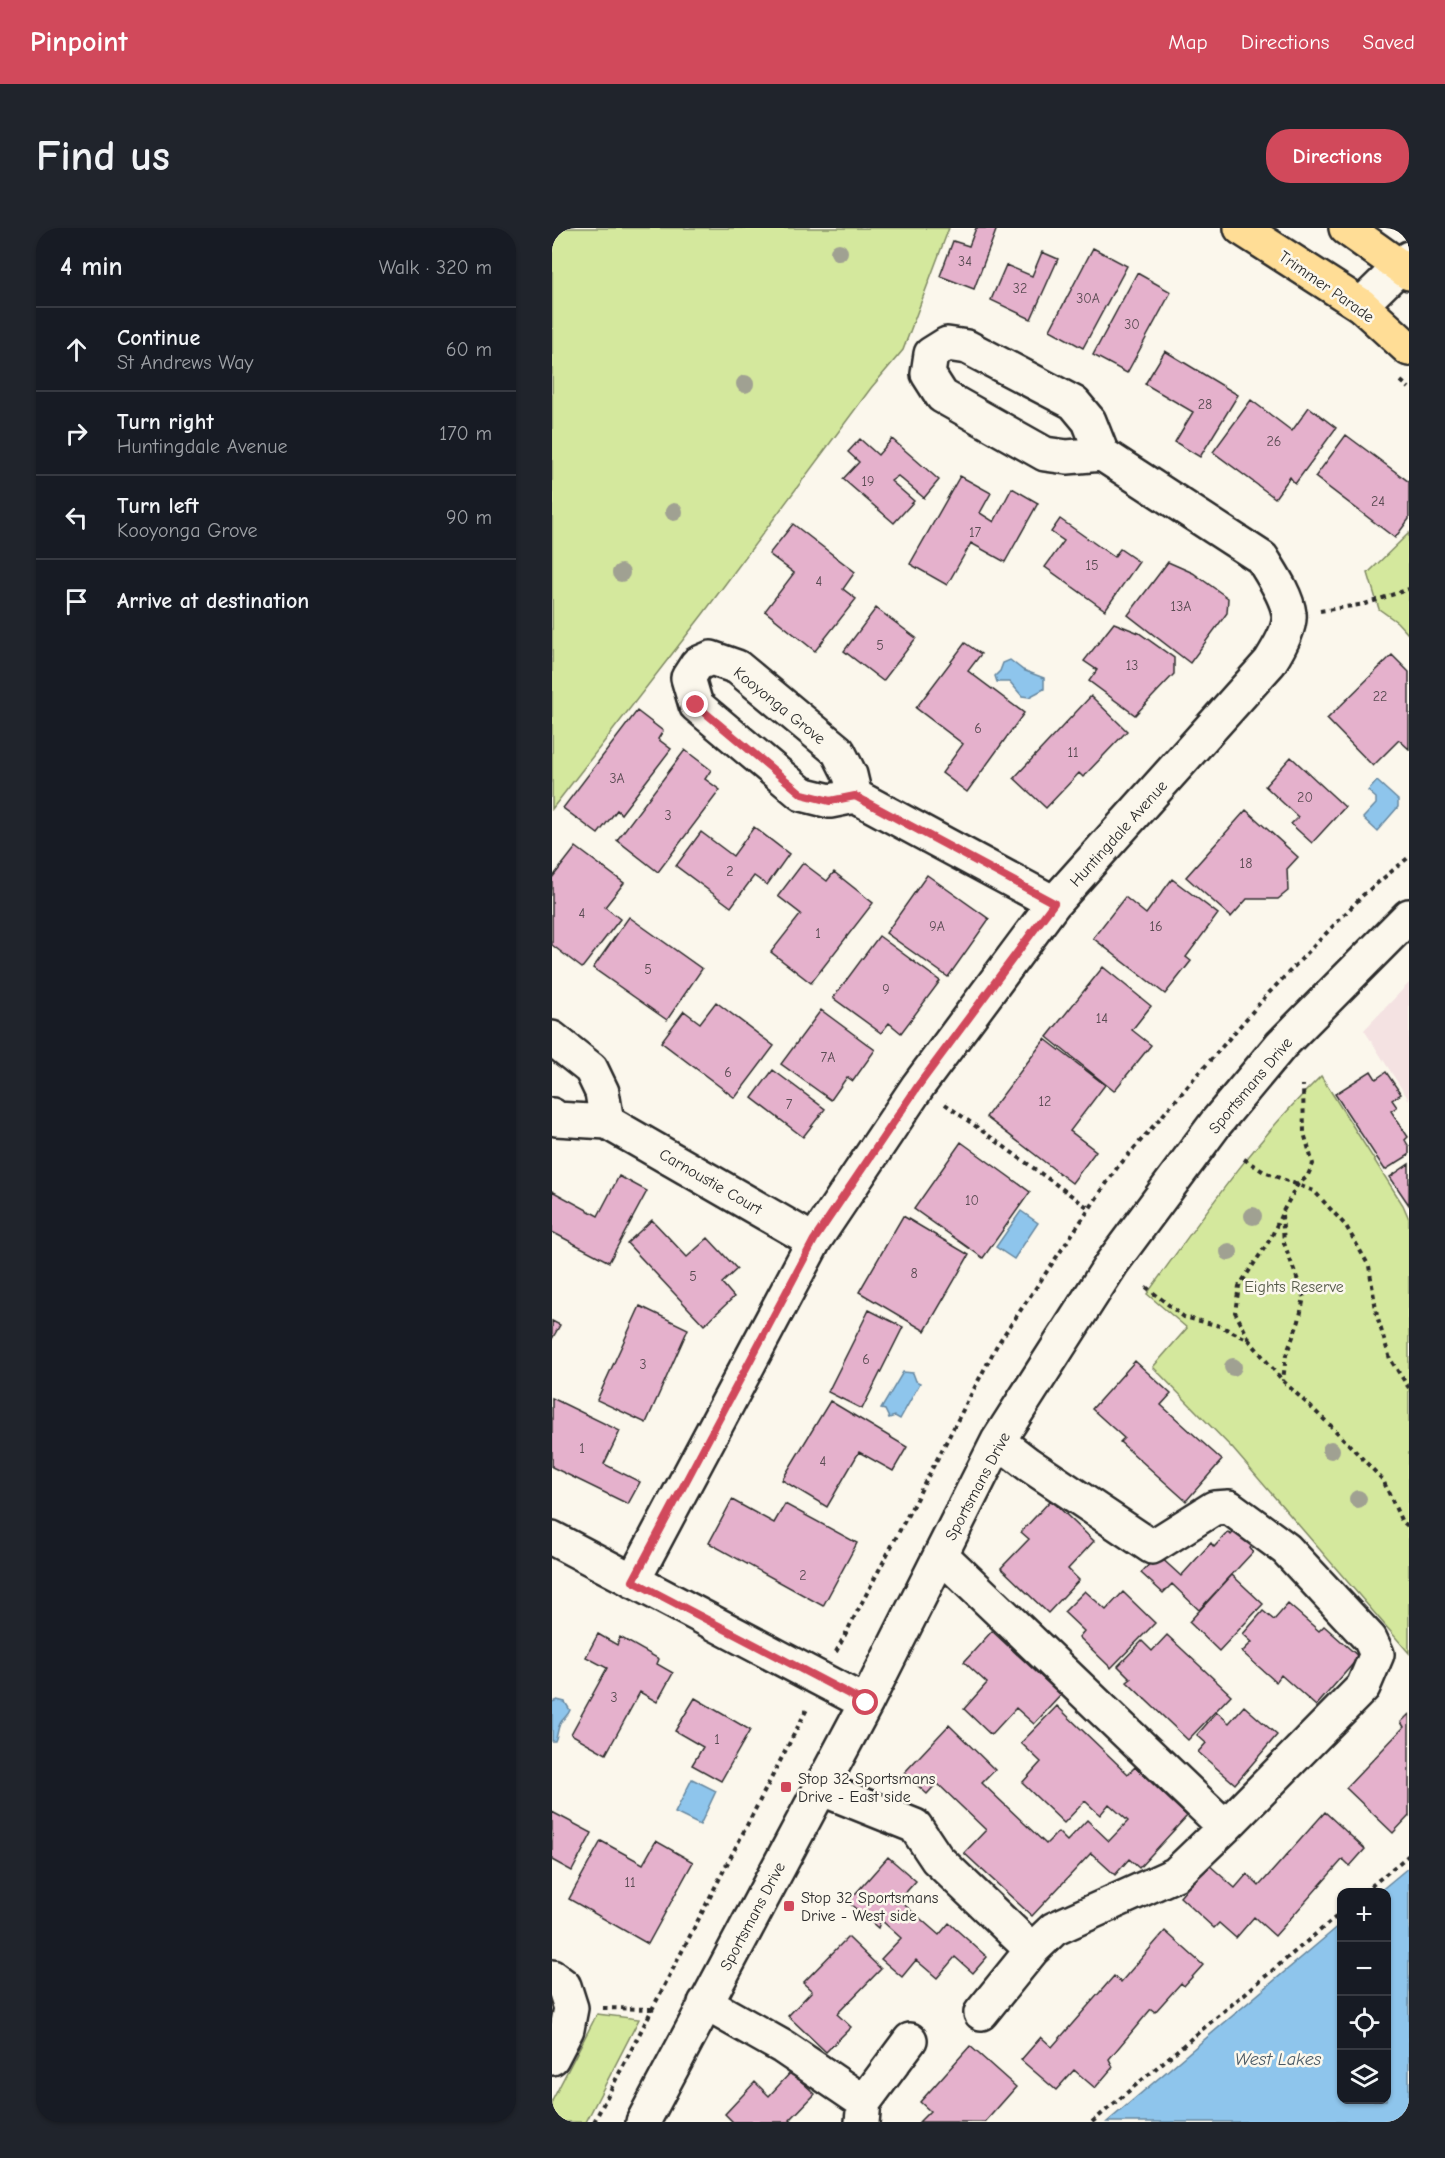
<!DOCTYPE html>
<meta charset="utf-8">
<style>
:root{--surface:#171b24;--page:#20242c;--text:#f1f3f6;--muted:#9ea1a6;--line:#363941;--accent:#d1495b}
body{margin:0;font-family:"Comic Neue",sans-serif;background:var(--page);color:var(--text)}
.controls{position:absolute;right:18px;bottom:18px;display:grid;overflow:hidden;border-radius:12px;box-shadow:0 2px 4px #0004}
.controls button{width:54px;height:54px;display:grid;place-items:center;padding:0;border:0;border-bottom:2px solid var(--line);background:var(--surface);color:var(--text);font:30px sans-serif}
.stop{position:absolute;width:18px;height:18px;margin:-14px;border:4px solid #d1495b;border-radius:50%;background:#fff}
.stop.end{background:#d1495b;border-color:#fff;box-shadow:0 2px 6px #0008}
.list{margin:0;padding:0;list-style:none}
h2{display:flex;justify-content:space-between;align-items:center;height:78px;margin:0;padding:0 24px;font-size:26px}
h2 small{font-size:20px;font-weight:400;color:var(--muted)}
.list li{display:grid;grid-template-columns:39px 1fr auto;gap:18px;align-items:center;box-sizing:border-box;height:84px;padding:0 24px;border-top:2px solid var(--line)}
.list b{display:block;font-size:22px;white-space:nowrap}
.list p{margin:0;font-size:20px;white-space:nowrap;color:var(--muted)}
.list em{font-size:20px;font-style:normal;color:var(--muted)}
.icon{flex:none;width:33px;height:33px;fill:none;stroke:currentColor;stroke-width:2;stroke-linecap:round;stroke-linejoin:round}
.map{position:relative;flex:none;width:857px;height:1894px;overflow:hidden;border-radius:24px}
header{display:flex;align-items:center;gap:36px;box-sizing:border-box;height:84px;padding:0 30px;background:var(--accent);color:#fff}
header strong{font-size:28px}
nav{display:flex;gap:33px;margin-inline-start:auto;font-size:21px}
.intro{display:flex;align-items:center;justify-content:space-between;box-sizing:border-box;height:144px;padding:0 36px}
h1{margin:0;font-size:42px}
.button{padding:15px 27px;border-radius:24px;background:var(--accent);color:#fff;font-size:21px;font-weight:700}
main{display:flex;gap:36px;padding:0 36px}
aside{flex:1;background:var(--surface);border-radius:24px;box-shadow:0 2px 4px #0004}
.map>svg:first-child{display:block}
</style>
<header>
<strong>Pinpoint</strong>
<nav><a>Map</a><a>Directions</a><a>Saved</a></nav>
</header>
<div class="intro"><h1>Find us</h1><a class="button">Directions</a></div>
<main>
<aside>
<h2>4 min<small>Walk · 320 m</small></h2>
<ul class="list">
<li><svg class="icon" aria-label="ahead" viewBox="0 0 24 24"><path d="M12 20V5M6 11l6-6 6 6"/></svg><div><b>Continue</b><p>St Andrews Way</p></div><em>60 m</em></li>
<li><svg class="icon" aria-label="right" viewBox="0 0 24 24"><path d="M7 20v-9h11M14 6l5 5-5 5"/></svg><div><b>Turn right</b><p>Huntingdale Avenue</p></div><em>170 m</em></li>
<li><svg class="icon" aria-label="left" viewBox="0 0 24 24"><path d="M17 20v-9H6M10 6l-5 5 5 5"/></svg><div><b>Turn left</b><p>Kooyonga Grove</p></div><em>90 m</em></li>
<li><svg class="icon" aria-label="arrive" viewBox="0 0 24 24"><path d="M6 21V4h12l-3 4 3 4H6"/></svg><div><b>Arrive at destination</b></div></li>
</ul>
</aside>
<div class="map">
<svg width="857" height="1894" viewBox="0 0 857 1894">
<rect width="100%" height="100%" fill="#fbf7ec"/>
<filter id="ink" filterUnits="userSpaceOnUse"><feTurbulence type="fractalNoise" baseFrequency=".0167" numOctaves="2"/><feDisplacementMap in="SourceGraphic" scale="12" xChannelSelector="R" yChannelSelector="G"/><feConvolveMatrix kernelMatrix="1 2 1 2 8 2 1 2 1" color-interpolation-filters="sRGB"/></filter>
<g filter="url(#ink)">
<path fill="#f4e2e2" d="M857,755V872L812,802Z"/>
<path fill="#d4e89d" stroke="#808a64" stroke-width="1.5" d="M0,0H397L351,122L319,160L151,386L0,581Z
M857,305V407L845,394L827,381L816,345Z
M769,848L851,977L857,991V1425L681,1221L601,1139L635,1100L595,1066C649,991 702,913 769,848Z
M45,1786L87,1791L34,1894H0V1873Z"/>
<path fill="#8ec5ec" stroke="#66879f" stroke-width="1.5" d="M458,432L471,442L492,450V461L477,469L470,468L458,454H445L443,448L448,443L451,435Z
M825,553L846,572V579L825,603L811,590L824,576V570L816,563Z
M469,983L486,995L462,1031L444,1019Z
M351,1144L361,1145L364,1153L368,1155L348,1191L343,1188L337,1190L333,1182L329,1181Z
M5,1472L13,1474L18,1482C16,1488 12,1489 9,1494C5,1500 6,1507 3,1513H0V1474Z
M140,1551L164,1563L148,1597L123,1585Z
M857,1639V1894H555L789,1696L790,1872H834V1664H827Z"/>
<path fill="#e5b1cc" stroke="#2b2b2b" stroke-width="1.5" d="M424,0H445L422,61L388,48L401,13L417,18Z
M541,20L575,38L531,120L498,102Z
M490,24L506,31L479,91L439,72L454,37L480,48Z
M585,45L619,64L575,145L541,127Z
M613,123L686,167L648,229L623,214L641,184L593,156Z
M699,172L740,203L757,179L784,200L743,256L738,249L723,270L661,224Z
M794,207L857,254V291L843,310L763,249Z
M308,211L326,227L340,211L387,252L372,270L346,248L339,253L362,273L342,295L291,251L307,234L296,224Z
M408,248L439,265L428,285L442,294L460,260L486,275L453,334L419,315L395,357L358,336Z
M508,291L562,329L568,321L587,334L553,382L493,339L512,313L499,304Z
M241,296L303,344L291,361L304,371L263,423L213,383L242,345L217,326Z
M616,334L641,345L676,370L675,385L638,435L576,387Z
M324,380L364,410L331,453L292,423Z
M562,395L587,405L622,430V446L583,487L537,453L545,442L532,433Z
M413,415L429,426L416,443L472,485L415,564L390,545L411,516L364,480Z
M840,427L857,444V521L847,512L821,538L775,491Z
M539,468L575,503L531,549L527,545L494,580L462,550Z
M85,483L111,503L106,511L119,521L69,586L65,582L46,606L11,580Z
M133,522L159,542L153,551L168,562L106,644L65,612Z
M739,529L793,579L760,615L739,596L746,589L713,558Z
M694,582L746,629L735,641L736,663L726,671H695L679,689L634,649Z
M202,599L237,626L215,657L202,648L179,679L124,638L149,604L181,628Z
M24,619L72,655L53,679L68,691L30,740L0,717V650Z
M251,635L275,653L282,644L321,675L259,755L219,724L249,686L226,668Z
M375,647L437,691L396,749L334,705Z
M620,651L666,686L634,729L639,733L613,766L541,710L573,669L594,686Z
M77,689L150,741L115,792L41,740Z
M327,708L388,753L349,805L337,795L329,805L281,770Z
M551,739L599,778L580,802L599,817L562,863L495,809Z
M164,774L222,818L183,870L109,814L132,783L148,795Z
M269,782L323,822L301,853L295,849L279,872L229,836Z
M493,811L553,857L518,903L544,923L520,955L434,889Z
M221,842L273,881L251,909L200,870Z
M819,843L824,851L834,844L849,866L840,872L845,879L839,883L856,909L853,912L857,919V927L833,942L783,866Z
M409,914L478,964L431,1030L362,981Z
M857,936V977L838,949Z
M67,948L95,963L57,1034L0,1004V963L46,988Z
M351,988L417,1027L373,1103L307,1064Z
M100,992L135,1029L156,1010L185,1041L170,1055L182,1069L152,1097L75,1015Z
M88,1078L136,1101L94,1195L45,1172Z
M317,1082L351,1099L310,1181L276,1164Z
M0,1093L8,1097L0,1111Z
M583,1133L619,1166L609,1177L670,1232L634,1273L568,1214L572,1210L540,1181Z
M0,1170L68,1203L52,1236L88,1254L76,1276L0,1239Z
M278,1173L355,1219L341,1243L307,1224L275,1279L230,1252Z
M180,1272L222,1295L233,1276L305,1315L271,1378L157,1315Z
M499,1272L542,1313L516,1341L527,1352L496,1385L449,1340L477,1311L469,1304Z
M686,1299L703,1315L698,1320L701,1324L647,1382L620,1356L611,1365L589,1345L606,1327L629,1348L659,1315L662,1319L676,1304L679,1307Z
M680,1347L711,1376L667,1423L637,1394Z
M533,1363L554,1382L571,1364L603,1395L559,1440L527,1409L532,1403L512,1384Z
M736,1376L767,1403L772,1398L807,1429L764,1478L729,1447L724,1454L690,1424L700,1414L691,1406L711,1383L722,1392Z
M440,1403L509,1467L482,1496L464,1480L439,1507L412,1481L435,1455L412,1434Z
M46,1406L65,1417L68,1409L107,1431L105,1436L121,1445L105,1474L88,1464L54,1526L19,1506L55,1440L34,1429Z
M615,1407L679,1467L636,1512L575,1454L579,1451L566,1438L590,1413L600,1423Z
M143,1470L198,1502L169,1553L140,1537L151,1519L123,1503Z
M505,1478L576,1546L583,1539L635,1588L587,1640L577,1631L563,1647L539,1625L480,1688L412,1625L434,1602L385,1555L375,1566L352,1545L397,1497L443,1542L430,1555L494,1616L506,1604L515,1613L535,1592L557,1613L576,1593L557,1576L548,1587L533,1573L512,1595L470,1555L489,1534L469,1515Z
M692,1478L725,1507L683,1556L646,1524L654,1515L645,1507L665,1484L677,1495Z
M857,1486V1588L841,1605L794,1560L852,1499L849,1494Z
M0,1584L40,1605L20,1643L0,1632Z
M773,1584L813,1621L798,1638L791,1631L723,1708L702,1689L684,1710L667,1695L662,1700L628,1669L656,1636L683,1660L695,1646L707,1658Z
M49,1613L91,1636L104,1613L141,1634L96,1716L17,1671Z
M336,1629L364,1653L347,1672L387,1707L397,1695L435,1729L421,1745L403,1729L385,1750L364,1732L350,1749L329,1731L349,1710L329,1692L326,1700L296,1674Z
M613,1703L651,1737L632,1758L629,1755L603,1784L599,1781L557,1831L561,1839L543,1860L522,1842L504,1862L469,1832L489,1809L500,1819L562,1748L569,1754Z
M296,1709L329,1741L285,1786L299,1799L274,1824L236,1788L260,1763L251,1755Z
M418,1818L464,1859L433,1894H367L378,1883L368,1874Z
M239,1844L263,1866L238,1892L240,1894H181L173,1886L203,1854L217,1868Z"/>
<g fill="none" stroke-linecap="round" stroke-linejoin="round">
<g stroke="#2b2b2b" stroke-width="38">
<path id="minor" d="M809,77L857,30
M395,116L415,119L522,175L537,193L550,226L515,229L493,226L390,168L376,146L379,126Z
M159,430L185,439L286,523L298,547L303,568L278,573L250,566L144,477L136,450L145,436Z
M303,568L502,675
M0,810L39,841L50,864L55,894L4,891L0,887
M55,894L262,1013
M0,1310L314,1475
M389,1327L673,1599
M81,1353L262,1013L366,858L502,675L718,434C725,423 739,400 737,386C735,368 719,345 710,330L550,226
M268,1560L363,1598L385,1631L480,1722
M0,1749L12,1758L19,1780L15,1801L0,1830
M153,1775L231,1819L312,1874
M429,1785L480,1722L502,1701L624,1646L673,1599L811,1459L825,1426L818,1411L734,1321L677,1279L662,1280L600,1319L476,1236L446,1213
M91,1894L314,1475L446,1213L560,1035L664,895L729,817L857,688
M310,1894L312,1874L358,1812"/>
</g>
<g stroke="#2b2b2b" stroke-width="38">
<path id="major" d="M689,0L809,77L857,121
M794,0L857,45"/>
</g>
<path stroke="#2b2b2b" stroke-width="4" stroke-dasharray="4.5 4.5" stroke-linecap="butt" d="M849,153L857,160
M768,383L813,376L857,361
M393,876L538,981
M692,931L712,944L762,963L794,998L817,1038L825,1088L838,1131L857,1160
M730,987L732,1015L752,1069L747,1093L734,1127L731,1153
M594,1059L632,1089L668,1098L697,1112L731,1153L778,1197L831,1252L849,1292L857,1299
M697,1111L683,1084L687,1058L719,1010L730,985L746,956L755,949L761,936L752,905L751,857
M284,1424L445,1117L565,940L714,768L811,667L857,629
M812,1664L857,1627
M51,1780L101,1781
M42,1894L256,1479
M540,1894L790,1684"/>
<use href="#minor" stroke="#fbf7ec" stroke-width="33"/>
<use href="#major" stroke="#ffdd96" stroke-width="33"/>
</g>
<g fill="#a0a192">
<circle cx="287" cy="24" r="9"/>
<circle cx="193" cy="156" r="9"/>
<circle cx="122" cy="284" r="9"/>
<circle cx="69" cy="345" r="9"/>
<circle cx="701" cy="988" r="9"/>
<circle cx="677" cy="1024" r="9"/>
<circle cx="681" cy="1139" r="9"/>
<circle cx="779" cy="1222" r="9"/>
<circle cx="806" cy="1271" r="9"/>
</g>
</g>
<g fill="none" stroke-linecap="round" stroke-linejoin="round" filter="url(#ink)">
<path stroke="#d1495b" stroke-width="8" d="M144,477L250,566L278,573L303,568L502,675L366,858L262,1012L81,1353L314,1475"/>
</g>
<g fill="#d1495b" stroke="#fbf7ec" stroke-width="2">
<rect x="228" y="1553" width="12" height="12" rx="3"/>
<rect x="231" y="1672" width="12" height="12" rx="3"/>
</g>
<g text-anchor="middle" stroke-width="5" stroke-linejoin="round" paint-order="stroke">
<g font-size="14" fill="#5a4c53">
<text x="413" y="38">34</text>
<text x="468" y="65">32</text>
<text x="536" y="75">30A</text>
<text x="580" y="101">30</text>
<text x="653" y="181">28</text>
<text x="722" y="218">26</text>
<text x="316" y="258">19</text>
<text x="826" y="278">24</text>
<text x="423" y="309">17</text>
<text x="540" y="342">15</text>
<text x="267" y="358">4</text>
<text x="629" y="383">13A</text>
<text x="328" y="422">5</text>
<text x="580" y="442">13</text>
<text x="828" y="473">22</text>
<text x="426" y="505">6</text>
<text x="521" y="529">11</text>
<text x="65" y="555">3A</text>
<text x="753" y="574">20</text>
<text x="116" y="592">3</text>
<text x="694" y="640">18</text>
<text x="178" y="648">2</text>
<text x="30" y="690">4</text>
<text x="385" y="703">9A</text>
<text x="604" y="703">16</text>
<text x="266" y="710">1</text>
<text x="96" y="746">5</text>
<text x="334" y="766">9</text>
<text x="550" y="795">14</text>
<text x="276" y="834">7A</text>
<text x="176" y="849">6</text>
<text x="493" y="878">12</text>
<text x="237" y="881">7</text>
<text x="420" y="977">10</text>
<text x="362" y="1050">8</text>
<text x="141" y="1053">5</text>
<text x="314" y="1136">6</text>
<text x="91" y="1141">3</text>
<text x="30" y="1225">1</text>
<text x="271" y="1238">4</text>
<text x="251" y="1352">2</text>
<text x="62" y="1474">3</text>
<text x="165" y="1516">1</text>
<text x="78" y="1659">11</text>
</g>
<g font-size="16" fill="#2b2b2b" stroke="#fbf7ec">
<text transform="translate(775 58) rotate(35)" y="6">Trimmer Parade</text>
<text transform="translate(228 477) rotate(39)" y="6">Kooyonga Grove</text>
<text transform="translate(566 605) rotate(-48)" y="6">Huntingdale Avenue</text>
<text transform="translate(698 857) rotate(-50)" y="6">Sportsmans Drive</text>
<text transform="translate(159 953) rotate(30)" y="6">Carnoustie Court</text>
<text transform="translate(425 1258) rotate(-62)" y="6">Sportsmans Drive</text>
<text transform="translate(200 1688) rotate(-62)" y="6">Sportsmans Drive</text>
</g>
<g font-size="16" fill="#555a48" stroke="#fbf7ec">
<text x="742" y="1064">Eights Reserve</text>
</g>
<g font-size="16" fill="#2b2b2b" stroke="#fbf7ec" text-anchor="start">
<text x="246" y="1556">Stop 32 Sportsmans<tspan x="246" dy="18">Drive - East side</tspan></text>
<text x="249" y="1675">Stop 32 Sportsmans<tspan x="249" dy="18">Drive - West side</tspan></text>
</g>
<g font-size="18" font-style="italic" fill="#495965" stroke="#fbf7ec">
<text x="726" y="1837">West Lakes</text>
</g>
</g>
</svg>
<div class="controls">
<button>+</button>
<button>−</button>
<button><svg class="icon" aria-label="locate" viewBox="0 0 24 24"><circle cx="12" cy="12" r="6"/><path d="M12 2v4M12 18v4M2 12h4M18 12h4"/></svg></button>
<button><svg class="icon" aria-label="layers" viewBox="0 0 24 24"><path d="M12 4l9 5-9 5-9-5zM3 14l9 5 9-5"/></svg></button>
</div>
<div class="stop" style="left:314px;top:1475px"></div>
<div class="stop end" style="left:144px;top:477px"></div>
</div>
</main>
